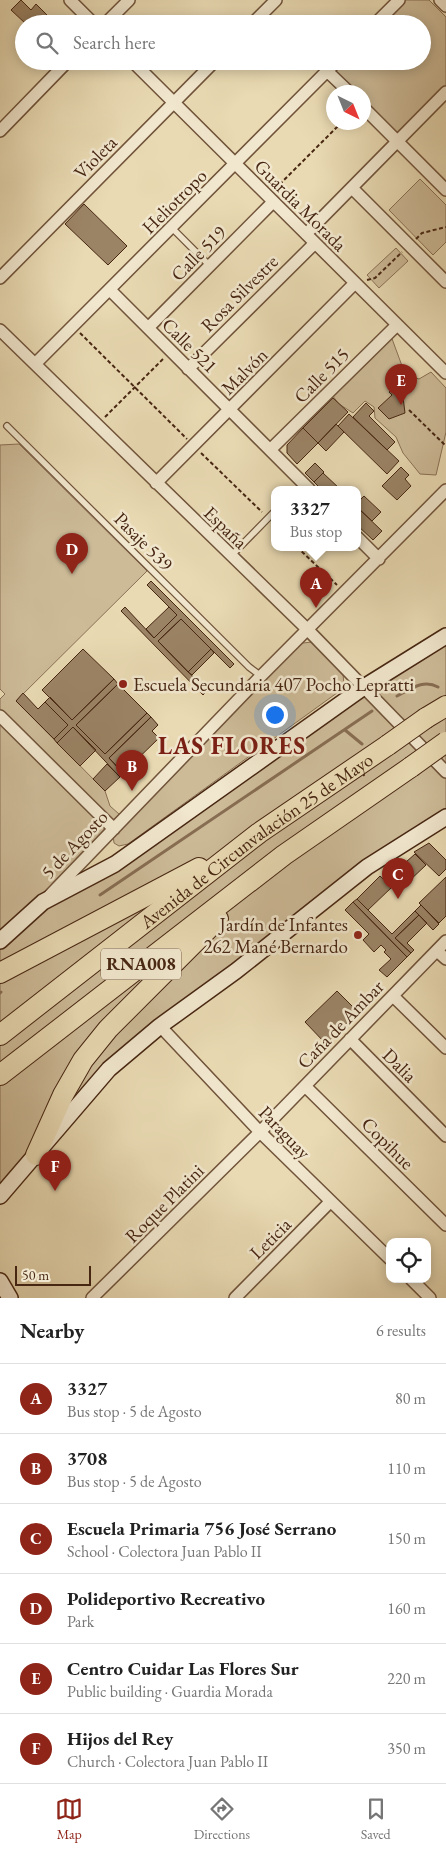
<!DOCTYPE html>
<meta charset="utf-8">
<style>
:root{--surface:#fff;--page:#f2f2f2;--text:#222;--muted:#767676;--line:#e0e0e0;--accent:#8f2418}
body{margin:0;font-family:"EB Garamond",serif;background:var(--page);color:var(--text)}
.controls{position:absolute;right:15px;bottom:15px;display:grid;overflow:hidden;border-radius:10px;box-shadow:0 2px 12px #0003}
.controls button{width:45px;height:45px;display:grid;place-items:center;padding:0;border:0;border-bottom:1px solid var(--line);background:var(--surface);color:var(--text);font:25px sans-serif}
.compass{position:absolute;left:326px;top:85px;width:45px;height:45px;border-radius:50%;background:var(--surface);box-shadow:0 2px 12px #0003;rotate:137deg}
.scale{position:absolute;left:15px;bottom:12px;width:76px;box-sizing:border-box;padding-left:5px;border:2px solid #472612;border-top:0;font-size:14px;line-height:18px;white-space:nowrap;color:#472612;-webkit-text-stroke:4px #f1e7ce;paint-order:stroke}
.you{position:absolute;left:274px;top:714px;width:18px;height:18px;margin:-12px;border:4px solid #fff;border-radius:50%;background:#1a73e8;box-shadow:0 0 0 8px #1a73e833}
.badge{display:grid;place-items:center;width:32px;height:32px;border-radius:50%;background:var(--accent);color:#fff;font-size:16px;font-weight:700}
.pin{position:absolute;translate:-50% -41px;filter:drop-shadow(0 1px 2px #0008)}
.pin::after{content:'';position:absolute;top:26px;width:18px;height:15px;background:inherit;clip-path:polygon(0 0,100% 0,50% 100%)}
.popup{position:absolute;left:271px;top:486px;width:90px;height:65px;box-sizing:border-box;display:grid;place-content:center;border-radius:10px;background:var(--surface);filter:drop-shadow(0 1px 4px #0005);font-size:16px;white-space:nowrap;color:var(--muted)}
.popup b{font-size:19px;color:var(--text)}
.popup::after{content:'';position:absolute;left:50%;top:100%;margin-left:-10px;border:10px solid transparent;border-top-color:var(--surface)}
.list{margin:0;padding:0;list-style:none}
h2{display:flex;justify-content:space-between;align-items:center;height:65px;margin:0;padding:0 20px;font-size:21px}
h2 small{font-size:16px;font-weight:400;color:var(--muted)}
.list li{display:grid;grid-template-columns:32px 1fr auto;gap:15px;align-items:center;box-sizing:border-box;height:70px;padding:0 20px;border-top:1px solid var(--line)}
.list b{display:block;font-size:19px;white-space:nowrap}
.list p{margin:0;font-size:16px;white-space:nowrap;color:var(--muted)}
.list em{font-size:16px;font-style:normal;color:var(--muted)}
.icon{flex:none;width:28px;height:28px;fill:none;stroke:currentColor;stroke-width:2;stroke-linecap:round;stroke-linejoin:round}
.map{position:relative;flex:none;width:446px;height:1298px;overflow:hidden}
.search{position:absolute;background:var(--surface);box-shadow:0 2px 12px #0003;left:15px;right:15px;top:15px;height:55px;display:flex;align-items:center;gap:12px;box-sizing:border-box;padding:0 18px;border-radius:28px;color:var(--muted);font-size:19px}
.sheet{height:485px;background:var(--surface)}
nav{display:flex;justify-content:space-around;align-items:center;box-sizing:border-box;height:70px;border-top:1px solid var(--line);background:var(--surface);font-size:14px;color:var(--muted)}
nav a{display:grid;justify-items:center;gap:2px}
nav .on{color:var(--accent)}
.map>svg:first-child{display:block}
</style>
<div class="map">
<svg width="446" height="1298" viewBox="0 0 446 1298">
<rect width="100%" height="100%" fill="#e9dab3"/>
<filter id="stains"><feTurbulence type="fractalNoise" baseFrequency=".004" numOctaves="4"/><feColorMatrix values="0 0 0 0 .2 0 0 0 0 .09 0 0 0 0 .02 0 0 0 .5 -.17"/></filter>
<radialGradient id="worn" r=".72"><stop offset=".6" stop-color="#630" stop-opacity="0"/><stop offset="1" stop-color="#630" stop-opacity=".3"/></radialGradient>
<path fill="#cdbb98" stroke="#8a7055" d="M405,0H429L446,17V86L397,134L364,102V92H354L335,72L344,61H422V24H382Z
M420,179L446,205V242L433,255L389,210Z
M396,248L408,261L379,288L367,275Z
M391,336L405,374L419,379L431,372L446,388V432L436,475L420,474L403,453L396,437L375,418L374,407L365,401L353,413L339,404L332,395Z
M19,444L147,571L16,701L105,791L110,806L119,814L29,908L0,935V699L5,694L0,689V445Z
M446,636V817L109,1069L0,1196V941L21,922L115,864Z
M312,642L343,674L344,685L341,690L128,844L119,846L114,843L113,835L276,668L303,643Z"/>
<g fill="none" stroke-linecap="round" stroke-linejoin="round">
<path stroke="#876d52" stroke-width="3" d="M397,696C411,689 423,679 438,687
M345,730L362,744
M100,895L372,711
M0,993L1,992"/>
</g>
<path fill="#9b8466" stroke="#472612" d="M21,0L31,10L36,4L56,24H26L11,10Z
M65,16L72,22L70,24L60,21Z
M84,204L127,246L108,265L65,224Z
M397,386L406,395L403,397L405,413L389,419L378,408L392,395L389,392Z
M333,398L348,412L318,443L303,428Z
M366,403L374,411L369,416L395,442L387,450L353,417Z
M349,414L399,461L387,474L338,426Z
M336,424L344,432L326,451L318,443Z
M303,428L318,443L297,464L287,453V445Z
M315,463L324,472L314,482L305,473Z
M401,467L409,475L405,479L411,486L397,500L382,486Z
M323,473L340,489H321L314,482Z
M364,496L381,512L372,521L357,507V503Z
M357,507L382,531L373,540L357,525Z
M151,581L234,664L230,668L181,619L158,641L207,691L203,695L121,611L125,607L154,638L177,615L147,585Z
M169,607L177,615L154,638L146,629Z
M181,619L211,649L188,672L158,641Z
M83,649L114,679L72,720L42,690Z
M211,649L214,653L192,675L188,672Z
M114,679L118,684L76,725L105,754L147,713L151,717L109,758L123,773L120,777L73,727L57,743L54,739L68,725L45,702L50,697L72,720Z
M118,684L147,713L105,754L76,725Z
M23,693L38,709L45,702L68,725L54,739L16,701Z
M151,717L158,725L152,731L159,738L123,773L109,758Z
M73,727L96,750L80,766L57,743Z
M107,764L120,777L105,791L93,779Z
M429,843L446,860V869L439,876L414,852Z
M415,854L426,865L408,882L397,870Z
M380,876L392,887L368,910L357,899Z
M446,877V916L439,923L419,903Z
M357,899L392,934L415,911L419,915L395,938L411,953L407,957L353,902Z
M353,902L407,957L387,977L379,970L391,959L384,952L386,950L381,945L374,952L363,940L369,934L345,910Z
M421,905L439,924L433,930L415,911Z
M419,915L427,923L407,943L414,950L411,953L395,938Z
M337,991L358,1012L326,1044L305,1022Z"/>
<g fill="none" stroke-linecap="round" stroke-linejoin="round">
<g stroke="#70533a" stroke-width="8">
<path id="service" d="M172,228L210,266
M7,426L249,667L261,676
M231,556L275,511"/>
</g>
<g stroke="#70533a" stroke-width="14">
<path id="minor" d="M70,0L94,24
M440,0L446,6
M105,24L129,0
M252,24L276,0
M375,24L399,0
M132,61L446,373
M327,71L349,92
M364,108L446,190
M0,131L68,61
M352,188L446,282
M306,234L446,92
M0,278L215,61
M110,290L309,489
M148,328L273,202
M0,330L308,630L446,772
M35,364L337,61
M188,369L315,243
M270,450L397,325
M156,483L355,283
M357,537L379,559
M0,716L114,829
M50,895L261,676L446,490
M437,951L446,959
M393,996L446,1048
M160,1026L260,1132L390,1259
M350,1039L446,1136
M305,1086L446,1225
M411,1279L430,1298
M92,1298L260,1132L446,941
M235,1298L330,1202"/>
</g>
<g stroke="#472612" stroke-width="18">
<path id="secondary" d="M0,941L43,902L115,864L364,687L446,636
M0,1196L109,1069L160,1026L236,971L367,867L446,817
M0,1281L10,1298"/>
</g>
<g stroke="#472612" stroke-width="22">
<g id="motorway">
<path d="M426,718L446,706"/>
<path d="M0,973L199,868"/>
<path id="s1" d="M0,1035L259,833L388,745"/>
<path d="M0,1075L284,855L411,767"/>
<path d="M36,1155L63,1095L83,1060L108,1029L218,919"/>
</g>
</g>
<path stroke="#472612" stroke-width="2" stroke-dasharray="4 2.5" stroke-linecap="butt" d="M275,189L342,122
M416,239L422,233L446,227
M367,280L375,278L402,252
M80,333L187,439
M409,410L446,446
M105,417L164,358
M201,453L262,512
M297,547L337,585"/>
<use href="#service" stroke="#f1e7ce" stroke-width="5.5"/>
<use href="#minor" stroke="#f1e7ce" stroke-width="11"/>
<use href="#secondary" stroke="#f1e7ce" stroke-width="15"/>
<use href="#motorway" stroke="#e9dab3" stroke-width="20"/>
<g stroke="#472612" stroke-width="22" stroke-linecap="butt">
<path id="motorway-bridge" d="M388,745L426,718
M411,767L446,742"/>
</g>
<use href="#motorway-bridge" stroke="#e9dab3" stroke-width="20"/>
</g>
<g fill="#8f2418" stroke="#f1e7ce" stroke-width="2">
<circle cx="123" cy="684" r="5"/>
<circle cx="358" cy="935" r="5"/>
</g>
<g text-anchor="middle" stroke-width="5" stroke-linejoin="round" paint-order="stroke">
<rect fill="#f1e7ce" stroke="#7a604a" stroke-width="1" x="101" y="948.5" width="80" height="31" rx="4"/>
<g font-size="18" font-weight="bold" fill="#472612">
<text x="141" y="970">RNA008</text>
</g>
<g font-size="19" fill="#472612" stroke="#f1e7ce">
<text transform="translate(95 157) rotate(-45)" y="7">Violeta</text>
<text transform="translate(174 201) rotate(-45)" y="7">Heliotropo</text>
<text transform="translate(301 205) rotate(45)" y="7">Guardia Morada</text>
<text transform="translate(198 253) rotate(-45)" y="7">Calle 519</text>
<text transform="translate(239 293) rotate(-45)" y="7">Rosa Silvestre</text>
<text transform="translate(190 345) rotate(45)" y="7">Calle 521</text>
<text transform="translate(244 371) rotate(-45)" y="7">Malvón</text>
<text transform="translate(321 375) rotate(-45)" y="7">Calle 515</text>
<text transform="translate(226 527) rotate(44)" y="7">España</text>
<text transform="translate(144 541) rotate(45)" y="7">Pasaje 539</text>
<text dy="7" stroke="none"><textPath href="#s1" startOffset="322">Avenida de Circunvalación 25 de Mayo</textPath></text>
<text transform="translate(74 844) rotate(-46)" y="7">5 de Agosto</text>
<text transform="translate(340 1024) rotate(-46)" y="7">Caña de Ambar</text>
<text transform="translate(400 1065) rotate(45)" y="7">Dalia</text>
<text transform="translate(285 1132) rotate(46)" y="7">Paraguay</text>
<text transform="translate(388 1143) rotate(45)" y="7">Copihue</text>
<text transform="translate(164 1203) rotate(-45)" y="7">Roque Platini</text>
<text transform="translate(270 1238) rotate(-45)" y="7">Leticia</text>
</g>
<g font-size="19" fill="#472612" stroke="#f1e7ce" text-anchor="start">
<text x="133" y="691">Escuela Secundaria 407 Pocho Lepratti</text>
<text x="348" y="931" text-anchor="end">Jardín de Infantes<tspan x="348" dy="22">262 Mané Bernardo</tspan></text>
</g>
<g font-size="24" font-weight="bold" letter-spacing="1" fill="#7a1f14" stroke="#f1e7ce">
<text x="232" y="754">LAS FLORES</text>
</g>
</g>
<rect width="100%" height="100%" filter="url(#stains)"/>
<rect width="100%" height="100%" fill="url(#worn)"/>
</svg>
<div class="controls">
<button><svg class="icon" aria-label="locate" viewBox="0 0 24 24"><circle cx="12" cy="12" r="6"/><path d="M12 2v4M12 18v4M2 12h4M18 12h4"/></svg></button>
</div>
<svg class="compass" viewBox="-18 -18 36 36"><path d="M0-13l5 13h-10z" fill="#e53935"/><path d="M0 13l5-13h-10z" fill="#767676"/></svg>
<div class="scale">50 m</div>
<div class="you"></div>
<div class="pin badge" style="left:316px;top:608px">A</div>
<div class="popup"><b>3327</b>Bus stop</div>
<div class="pin badge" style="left:132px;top:791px">B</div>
<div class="pin badge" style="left:398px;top:899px">C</div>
<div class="pin badge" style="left:72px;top:574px">D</div>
<div class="pin badge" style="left:401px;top:405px">E</div>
<div class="pin badge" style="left:55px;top:1191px">F</div>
<div class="search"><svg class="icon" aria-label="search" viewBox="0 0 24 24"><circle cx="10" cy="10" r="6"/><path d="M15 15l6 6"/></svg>Search here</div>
</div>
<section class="sheet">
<h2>Nearby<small>6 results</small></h2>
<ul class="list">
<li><span class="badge">A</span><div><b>3327</b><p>Bus stop · 5 de Agosto</p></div><em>80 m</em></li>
<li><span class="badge">B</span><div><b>3708</b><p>Bus stop · 5 de Agosto</p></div><em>110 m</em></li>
<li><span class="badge">C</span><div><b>Escuela Primaria 756 José Serrano</b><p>School · Colectora Juan Pablo II</p></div><em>150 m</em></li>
<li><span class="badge">D</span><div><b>Polideportivo Recreativo</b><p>Park</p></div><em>160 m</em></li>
<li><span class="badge">E</span><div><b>Centro Cuidar Las Flores Sur</b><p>Public building · Guardia Morada</p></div><em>220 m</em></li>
<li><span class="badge">F</span><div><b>Hijos del Rey</b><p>Church · Colectora Juan Pablo II</p></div><em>350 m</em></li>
</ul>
</section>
<nav>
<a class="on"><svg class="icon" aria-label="map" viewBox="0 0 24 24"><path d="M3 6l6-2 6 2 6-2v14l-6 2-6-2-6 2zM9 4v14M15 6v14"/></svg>Map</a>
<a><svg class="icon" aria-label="directions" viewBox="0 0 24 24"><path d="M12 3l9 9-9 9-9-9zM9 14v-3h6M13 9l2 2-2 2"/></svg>Directions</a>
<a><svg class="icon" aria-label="saved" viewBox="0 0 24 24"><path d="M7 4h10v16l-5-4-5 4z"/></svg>Saved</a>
</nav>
